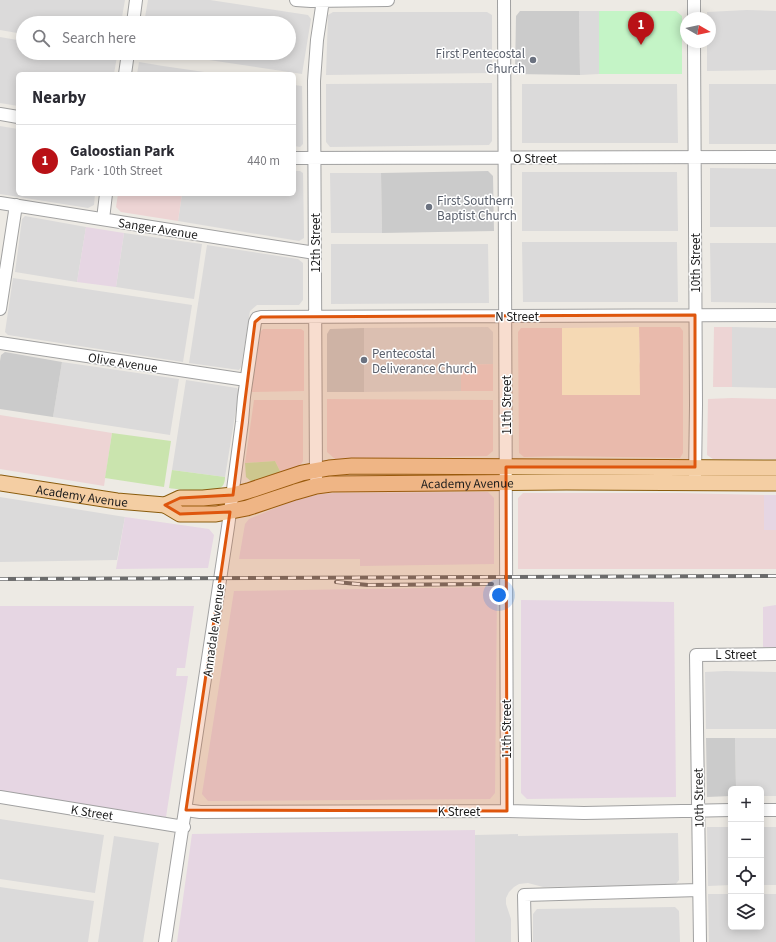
<!DOCTYPE html>
<meta charset="utf-8">
<style>
:root{--surface:#fff;--page:#f2f2f3;--text:#2b2b33;--muted:#7c7c81;--line:#e1e1e2;--accent:#b91116}
body{margin:0;font-family:"Source Sans 3",sans-serif;background:var(--page);color:var(--text)}
.controls{position:absolute;right:12px;bottom:12px;display:grid;overflow:hidden;border-radius:6px;box-shadow:0 2px 10px #0003}
.controls button{width:36px;height:36px;display:grid;place-items:center;padding:0;border:0;border-bottom:1px solid var(--line);background:var(--surface);color:var(--text);font:20px sans-serif}
.compass{position:absolute;left:680px;top:12px;width:36px;height:36px;border-radius:50%;background:var(--surface);box-shadow:0 2px 10px #0003;rotate:99deg}
.you{position:absolute;left:499px;top:595px;width:14px;height:14px;margin:-10px;border:3px solid #fff;border-radius:50%;background:#1a73e8;box-shadow:0 0 0 6px #1a73e833}
.badge{display:grid;place-items:center;width:26px;height:26px;border-radius:50%;background:var(--accent);color:#fff;font-size:13px;font-weight:700}
.pin{position:absolute;translate:-50% -33px;filter:drop-shadow(0 1px 2px #0008)}
.pin::after{content:'';position:absolute;top:21px;width:14px;height:12px;background:inherit;clip-path:polygon(0 0,100% 0,50% 100%)}
.list{margin:0;padding:0;list-style:none}
h2{display:flex;justify-content:space-between;align-items:center;height:52px;margin:0;padding:0 16px;font-size:17px}
h2 small{font-size:13px;font-weight:400;color:var(--muted)}
.list li{display:grid;grid-template-columns:26px 1fr auto;gap:12px;align-items:center;box-sizing:border-box;height:72px;padding:0 16px;border-top:1px solid var(--line)}
.list b{display:block;font-size:15px;white-space:nowrap}
.list p{margin:0;font-size:13px;white-space:nowrap;color:var(--muted)}
.list em{font-size:13px;font-style:normal;color:var(--muted)}
.icon{flex:none;width:22px;height:22px;fill:none;stroke:currentColor;stroke-width:2;stroke-linecap:round;stroke-linejoin:round}
.map{position:relative;flex:none;width:776px;height:942px;overflow:hidden}
.search{position:absolute;background:var(--surface);box-shadow:0 2px 10px #0003;left:16px;top:16px;width:280px;height:44px;display:flex;align-items:center;gap:10px;box-sizing:border-box;padding:0 14px;border-radius:22px;color:var(--muted);font-size:15px}
.panel{position:absolute;background:var(--surface);box-shadow:0 2px 10px #0003;left:16px;top:72px;width:280px;height:124px;border-radius:6px}
.map>svg:first-child{display:block}
</style>
<div class="map">
<svg width="776" height="942" viewBox="0 0 776 942">
<rect width="100%" height="100%" fill="#edeae4"/>
<path fill="#dbdada" d="M0,0H125L121,23H23V34L0,30Z
M148,0H210L308,15L311,19L302,74L162,53H289V23H144Z
M747,10L776,11V70L707,71V42H710V18H707V12Z
M579,11H599V74L580,75Z
M333,12H487L492,15V73L326,75L328,15Z
M0,37L23,41V53H97L117,56L114,74H18V106L0,103Z
M139,62L163,66L218,74H137Z
M492,83V141L489,145L330,147L326,142V84Z
M522,84H677L678,143H522Z
M709,84H776V144H709Z
M294,85L302,86L303,144L300,147L294,146Z
M0,126L18,129V194H95L94,205L88,208L0,194Z
M710,168L776,169V227H710Z
M294,171H300L303,173L304,238L299,241L178,221L182,194H294Z
M522,172H677L678,231H522Z
M330,173H381L382,233H331Z
M25,216L86,227L77,282L15,272L22,219Z
M124,233L202,244L194,299L116,287Z
M522,242H677L678,302H523Z
M710,243H776V303L711,302Z
M331,244H488L489,303L331,304Z
M207,245L298,259L303,263V300L299,305H257L250,311L241,367L239,370L189,363Z
M13,278L192,305L183,362L8,335L5,332Z
M488,327L493,332V364L461,365V391L364,392V328Z
M732,327L776,328V388L732,387Z
M62,362L179,379L170,435L53,417Z
M186,380L237,388L239,391L225,477L172,470Z
M0,497L125,517L117,560L0,562Z
M725,671L776,672V729H706L705,672Z
M735,738H776V796H761V789H736Z
M0,819L104,835L95,893L0,879Z
M707,827H731V885L708,886Z
M761,827H776V885H761Z
M678,833L679,880L675,885L543,887L528,883L519,884L514,887L509,892L506,898V904L511,919V942H475V835L518,834V836Z
M114,836L159,843L143,942H98Z
M0,887L94,901L88,942H0Z
M708,894H731V927H761V894H776V942H709Z
M675,907L679,911L680,942H533V914L537,909Z"/>
<path fill="#edd4d4" d="M118,194H182L178,221L121,212L116,207Z
M639,327H680L683,331V453L680,458L562,456L524,457L519,453L518,332L521,328H562V395H628L640,362Z
M714,327H732V387H713Z
M263,329H301L304,331V391L252,392V381L260,332Z
M493,364V391H461V365Z
M732,398L776,399V459H713L707,455L708,399Z
M327,399L493,400V451L487,456L335,459L327,452Z
M254,400H303V461L299,467L281,473L275,461L245,463Z
M0,415L112,433L104,486L0,469Z
M523,493H680L764,495V530H776V569H518V498Z"/>
<path fill="#e6d6e3" d="M86,227L124,233L116,287L77,282Z
M488,492L494,498V564L360,566V559H239L245,524L249,519L297,499L321,494L335,493Z
M764,495H776V530H764Z
M125,517L209,529L214,535L208,568L116,569Z
M491,587L497,591L495,793L490,799L208,801L202,794L234,591Z
M521,600L674,602L676,797L527,799L521,793Z
M776,605V647H763V607Z
M0,606H194L185,668H177L176,676H188L166,817L0,793Z
M475,830V942H177L192,834Z"/>
<path fill="#fcfbde" d="M639,327L640,395H562V328Z"/>
<path fill="#cbcbcb" d="M520,11H579L580,75L515,74L516,16Z
M488,171L493,176L494,231L382,233L381,173Z
M364,328V392H327V334L330,329Z
M5,352L62,362L53,417L0,409V361L1,355Z
M706,738H735L736,789H731V796L707,797Z"/>
<path fill="#cae4ae" d="M112,433L171,441L164,487L105,478Z
M275,461L281,473L252,482L246,477L245,463Z
M172,470L225,477C225,481 224,486 220,488C210,492 179,490 169,488Z"/>
<path fill="#c4f4c6" d="M599,11H676L682,16V74H599Z"/>
<g fill="none" stroke-linecap="round" stroke-linejoin="round">
<g stroke="#a1a1a1" stroke-width="14">
<path id="minor" d="M296,0L311,1L388,0
M504,0L507,811
M694,0V18
M133,23L136,0
M694,42L696,405L695,476
M125,74L128,53
M0,114L18,117
M294,158L776,157
M0,203L315,253
M103,219L106,194
M0,309L16,205
M0,343L246,380
M316,478L314,81L317,40L323,0
M0,797L184,827
M186,810L200,812L507,811L584,813L731,810
M761,810H776
M165,942L228,527L242,422L244,397L255,322L257,318L261,317L776,315
M525,942L524,895L699,890
M700,942L696,655L776,654"/>
</g>
<g stroke="#8a5c0d" stroke-width="17">
<g id="major">
<path id="s1" d="M0,483L117,501L165,505L180,498H203L233,495L248,491L302,473L329,468L352,466L776,468"/>
<path id="s2" d="M165,505L180,514H216L247,508L295,492L316,486L331,484L566,482L776,483"/>
</g>
</g>
<use href="#minor" stroke="#fff" stroke-width="12"/>
<use href="#major" stroke="#f4cea3" stroke-width="15"/>
<g stroke="#6b6b6b" stroke-width="4">
<path id="rail" d="M0,579L776,576
M336,582L368,585L492,584"/>
</g>
<use href="#rail" stroke="#fff" stroke-width="2.5" stroke-dasharray="8" stroke-linecap="butt"/>
</g>
<path fill="#de560d" fill-opacity="0.2" stroke="#de560d" stroke-width="3" stroke-linejoin="round" d="M695,315V467H506L507,811L186,810L230,512L180,514L165,505L180,498L233,495L255,322L261,317Z"/>
<g fill="#6b7280" stroke="#fff" stroke-width="1.5">
<circle cx="533" cy="60" r="4"/>
<circle cx="429" cy="207" r="4"/>
<circle cx="364" cy="360" r="4"/>
</g>
<g text-anchor="middle" stroke-width="3" stroke-linejoin="round" paint-order="stroke">
<g font-size="13" fill="#5b616d" stroke="#fff" text-anchor="start">
<text x="525" y="58" text-anchor="end">First Pentecostal<tspan x="525" dy="15">Church</tspan></text>
<text x="437" y="205">First Southern<tspan x="437" dy="15">Baptist Church</tspan></text>
<text x="372" y="358">Pentecostal<tspan x="372" dy="15">Deliverance Church</tspan></text>
</g>
<g font-size="13" fill="#1d1d1d" stroke="#fff">
<text x="535" y="163">O Street</text>
<text transform="translate(158 228) rotate(9)" y="5">Sanger Avenue</text>
<text transform="translate(315 243) rotate(-90)" y="5">12th Street</text>
<text transform="translate(695 263) rotate(-90)" y="5">10th Street</text>
<text x="517" y="321">N Street</text>
<text transform="translate(123 362) rotate(9)" y="5">Olive Avenue</text>
<text transform="translate(506 405) rotate(-90)" y="5">11th Street</text>
<text dy="5" stroke="none"><textPath href="#s2" startOffset="309">Academy Avenue</textPath></text>
<text dy="5" stroke="none"><textPath href="#s1" startOffset="83">Academy Avenue</textPath></text>
<text transform="translate(213 630) rotate(-82)" y="5">Annadale Avenue</text>
<text x="736" y="659">L Street</text>
<text transform="translate(506 729) rotate(-90)" y="5">11th Street</text>
<text transform="translate(698 798) rotate(-91)" y="5">10th Street</text>
<text x="459" y="816">K Street</text>
<text transform="translate(92 812) rotate(9)" y="5">K Street</text>
</g>
</g>
</svg>
<div class="controls">
<button>+</button>
<button>−</button>
<button><svg class="icon" aria-label="locate" viewBox="0 0 24 24"><circle cx="12" cy="12" r="6"/><path d="M12 2v4M12 18v4M2 12h4M18 12h4"/></svg></button>
<button><svg class="icon" aria-label="layers" viewBox="0 0 24 24"><path d="M12 4l9 5-9 5-9-5zM3 14l9 5 9-5"/></svg></button>
</div>
<svg class="compass" viewBox="-18 -18 36 36"><path d="M0-13l5 13h-10z" fill="#e53935"/><path d="M0 13l5-13h-10z" fill="#7c7c81"/></svg>
<div class="you"></div>
<div class="pin badge" style="left:641px;top:45px">1</div>
<div class="search"><svg class="icon" aria-label="search" viewBox="0 0 24 24"><circle cx="10" cy="10" r="6"/><path d="M15 15l6 6"/></svg>Search here</div>
<section class="panel">
<h2>Nearby<small></small></h2>
<ul class="list">
<li><span class="badge">1</span><div><b>Galoostian Park</b><p>Park · 10th Street</p></div><em>440 m</em></li>
</ul>
</section>
</div>
